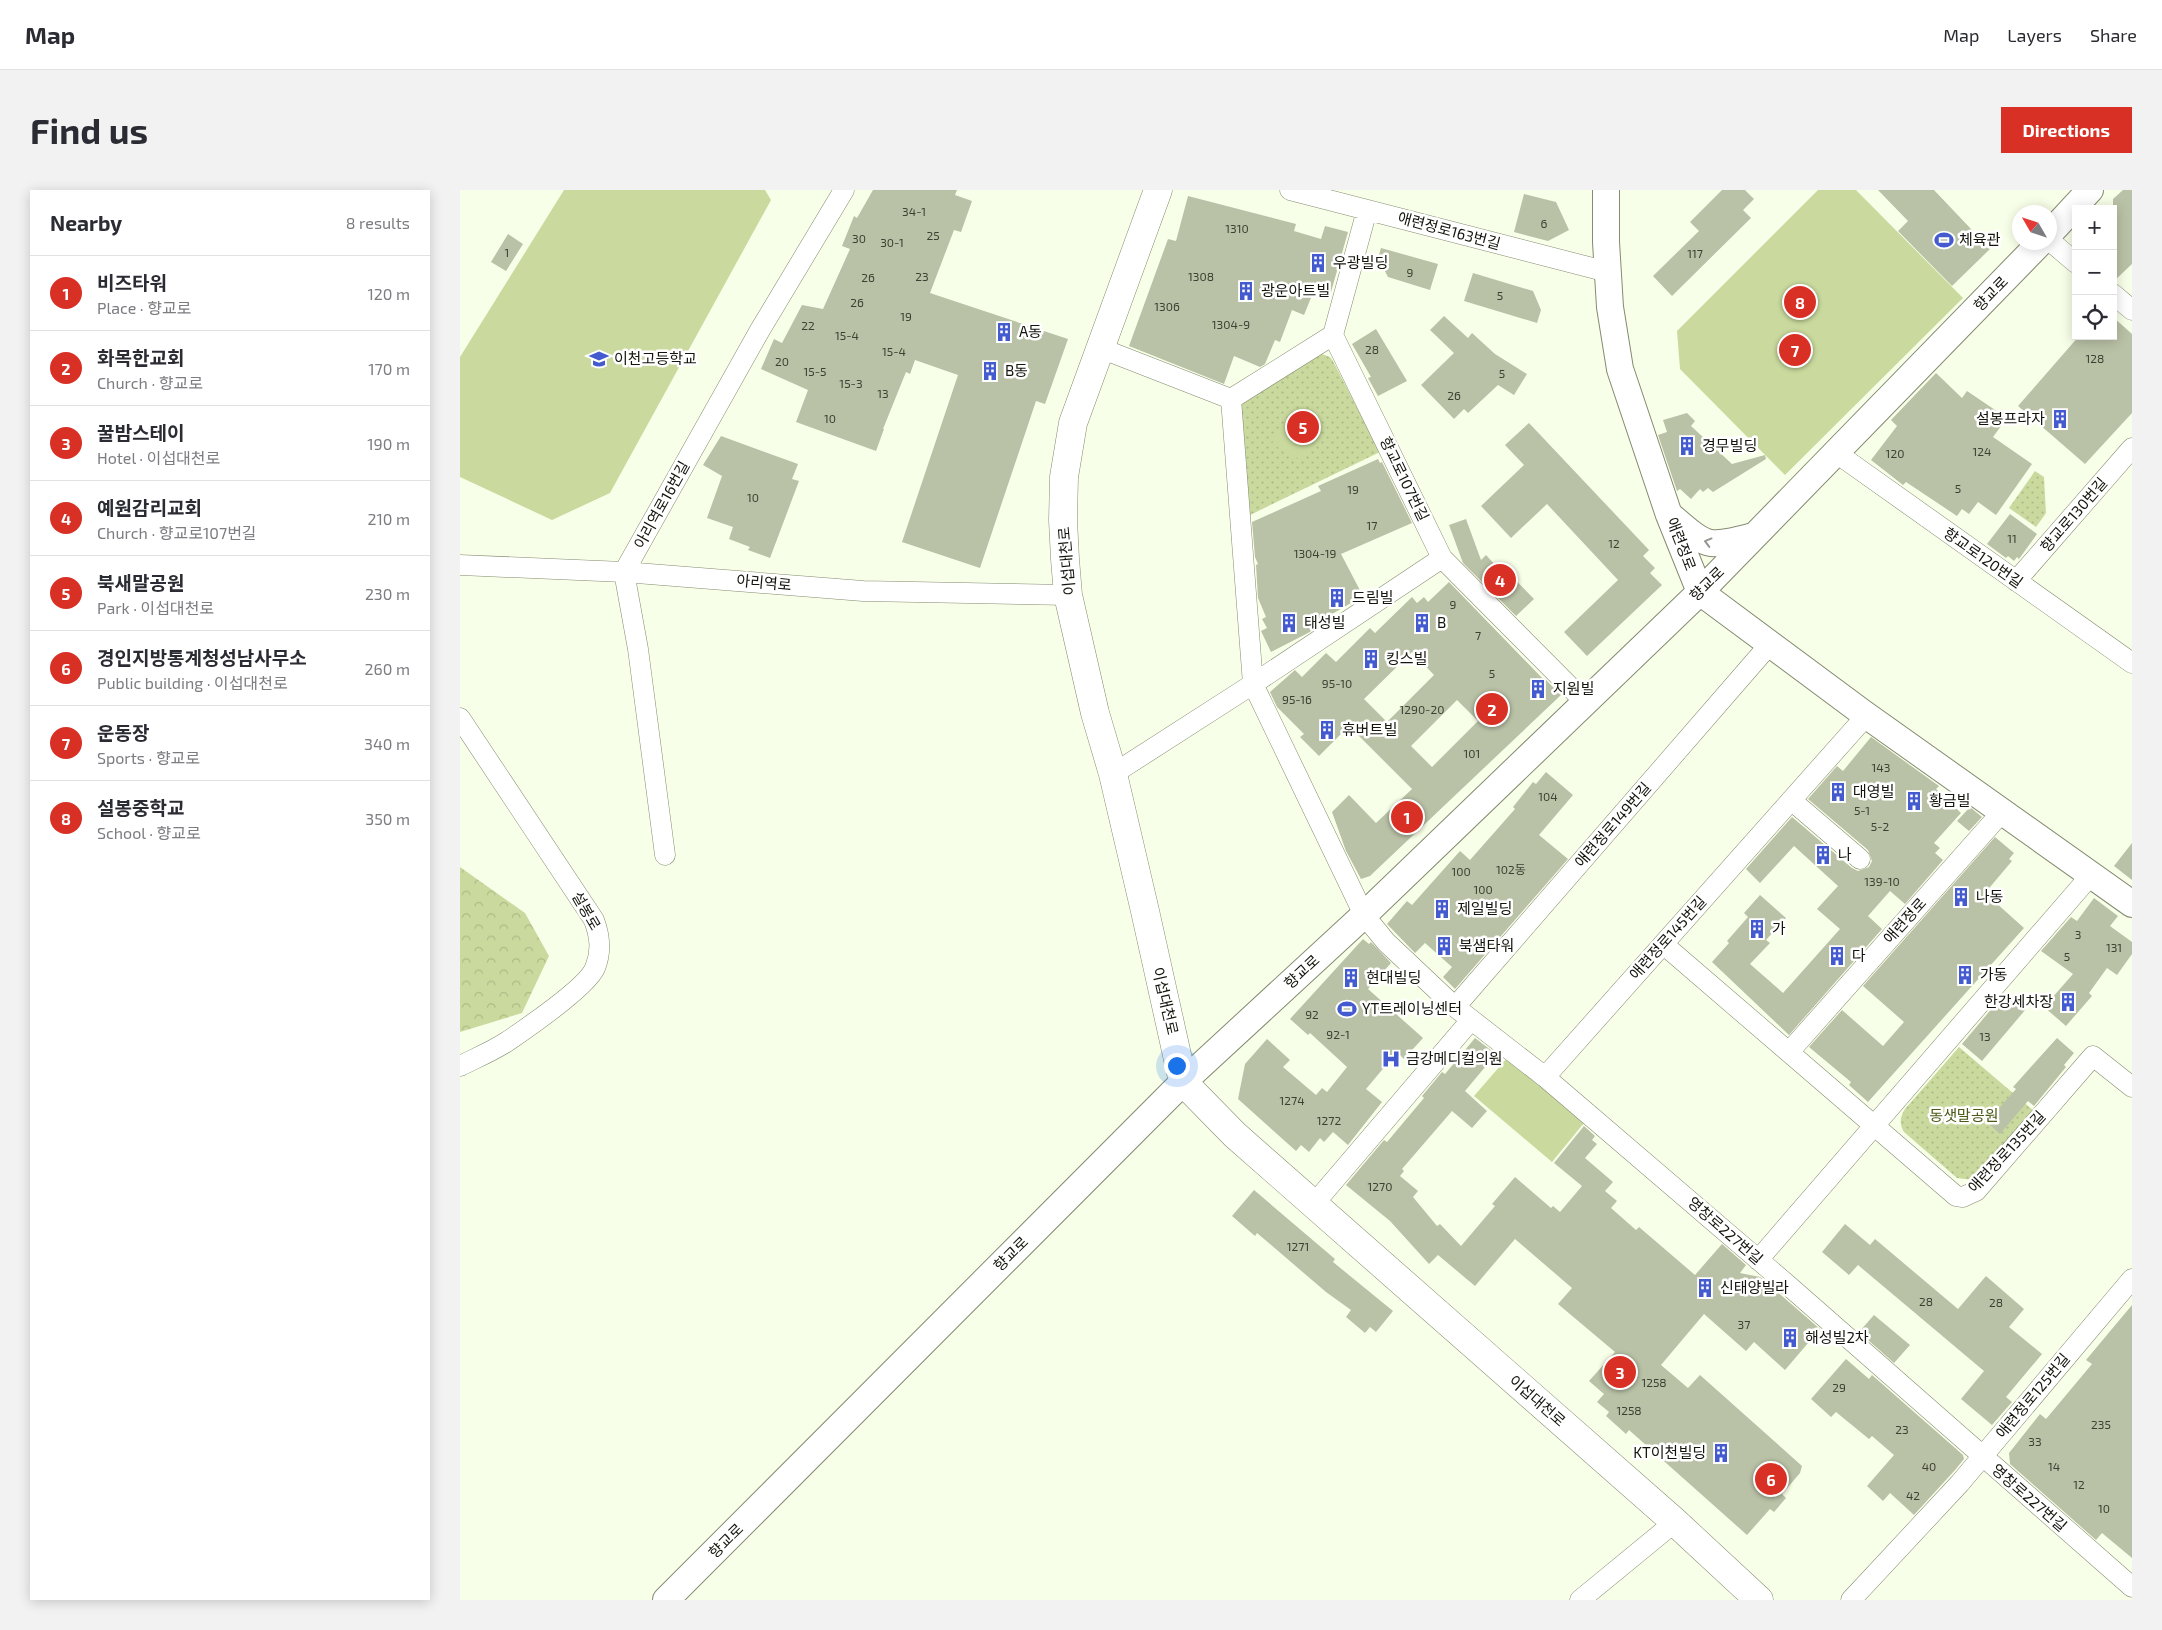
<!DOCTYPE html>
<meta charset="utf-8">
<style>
:root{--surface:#fff;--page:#f2f2f3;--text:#2b2b33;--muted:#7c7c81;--line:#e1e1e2;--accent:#d93025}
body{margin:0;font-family:"Exo 2","Noto Sans KR",sans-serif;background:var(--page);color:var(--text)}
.controls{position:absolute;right:15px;top:15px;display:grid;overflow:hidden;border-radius:0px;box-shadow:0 2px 12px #0003}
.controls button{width:45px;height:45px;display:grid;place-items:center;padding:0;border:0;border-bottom:1px solid var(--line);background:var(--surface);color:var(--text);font:25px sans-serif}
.compass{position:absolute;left:1552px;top:15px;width:45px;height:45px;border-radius:50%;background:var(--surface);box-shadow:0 2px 12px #0003;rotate:309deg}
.you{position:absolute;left:716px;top:875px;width:18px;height:18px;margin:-12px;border:4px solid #fff;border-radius:50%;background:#1a73e8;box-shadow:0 0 0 8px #1a73e833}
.badge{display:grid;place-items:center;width:32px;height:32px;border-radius:50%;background:var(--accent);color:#fff;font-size:16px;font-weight:700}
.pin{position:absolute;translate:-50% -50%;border:2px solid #fff;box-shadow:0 1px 5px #0006}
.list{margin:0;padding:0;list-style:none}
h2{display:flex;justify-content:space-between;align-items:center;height:65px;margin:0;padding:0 20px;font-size:21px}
h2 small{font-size:16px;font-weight:400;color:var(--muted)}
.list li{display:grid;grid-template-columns:32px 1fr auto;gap:15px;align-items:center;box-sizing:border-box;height:75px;padding:0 20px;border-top:1px solid var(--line)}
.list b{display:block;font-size:19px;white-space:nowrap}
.list p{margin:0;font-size:16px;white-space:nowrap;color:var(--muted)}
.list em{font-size:16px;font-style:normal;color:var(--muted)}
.icon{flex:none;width:28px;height:28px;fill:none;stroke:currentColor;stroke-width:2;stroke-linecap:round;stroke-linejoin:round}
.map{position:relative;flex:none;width:1672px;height:1410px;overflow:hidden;border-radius:0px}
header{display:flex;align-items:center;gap:30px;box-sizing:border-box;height:70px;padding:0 25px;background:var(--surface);border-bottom:1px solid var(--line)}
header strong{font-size:24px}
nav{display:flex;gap:28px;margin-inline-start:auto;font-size:18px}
.intro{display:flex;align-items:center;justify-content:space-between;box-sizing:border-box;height:120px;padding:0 30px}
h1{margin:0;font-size:35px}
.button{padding:12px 22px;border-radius:0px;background:var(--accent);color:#fff;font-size:18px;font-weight:700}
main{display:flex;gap:30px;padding:0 30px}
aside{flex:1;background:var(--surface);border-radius:0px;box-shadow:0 2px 12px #0003}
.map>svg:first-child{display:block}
</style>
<header>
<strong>Map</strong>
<nav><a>Map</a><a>Layers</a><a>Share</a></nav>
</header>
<div class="intro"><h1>Find us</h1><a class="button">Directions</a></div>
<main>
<aside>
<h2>Nearby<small>8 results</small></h2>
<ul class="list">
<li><span class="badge">1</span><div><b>비즈타워</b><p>Place · 향교로</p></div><em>120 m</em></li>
<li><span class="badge">2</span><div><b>화목한교회</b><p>Church · 향교로</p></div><em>170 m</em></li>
<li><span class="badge">3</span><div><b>꿀밤스테이</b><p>Hotel · 이섭대천로</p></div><em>190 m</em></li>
<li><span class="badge">4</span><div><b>예원감리교회</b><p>Church · 향교로107번길</p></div><em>210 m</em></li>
<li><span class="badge">5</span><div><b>북새말공원</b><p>Park · 이섭대천로</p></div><em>230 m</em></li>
<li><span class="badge">6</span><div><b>경인지방통계청성남사무소</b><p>Public building · 이섭대천로</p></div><em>260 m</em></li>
<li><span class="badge">7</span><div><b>운동장</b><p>Sports · 향교로</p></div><em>340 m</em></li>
<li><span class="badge">8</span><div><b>설봉중학교</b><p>School · 향교로</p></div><em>350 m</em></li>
</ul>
</aside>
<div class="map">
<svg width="1672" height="1410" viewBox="0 0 1672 1410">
<defs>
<pattern id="green-dots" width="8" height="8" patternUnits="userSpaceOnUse" patternTransform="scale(1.25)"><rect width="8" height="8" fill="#cada9e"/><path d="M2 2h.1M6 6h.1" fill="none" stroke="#adba87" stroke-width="1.8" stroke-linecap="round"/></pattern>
<pattern id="forest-crowns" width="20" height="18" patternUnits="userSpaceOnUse" patternTransform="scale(1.25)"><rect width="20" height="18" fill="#cada9e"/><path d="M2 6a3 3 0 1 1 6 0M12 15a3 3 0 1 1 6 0" fill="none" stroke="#adba87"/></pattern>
</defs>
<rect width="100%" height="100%" fill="#f8ffe8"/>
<path fill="url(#green-dots)" d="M862,164L870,167L873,171L920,262L788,326L776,211Z
M1575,281L1584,287L1586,323L1576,337L1549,318Z
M1499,857L1574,921L1513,990L1497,988L1444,942C1439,934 1440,927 1445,919Z"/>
<path fill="url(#forest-crowns)" d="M0,677L65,723L89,766L62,823L0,842Z"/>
<path fill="#cada9e" d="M104,0H305L311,10L150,303L92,330L0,287V167Z
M1358,0H1396L1503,108L1325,285L1220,179L1217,141Z
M822,235L853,252L843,271L812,254Z
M1047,868L1124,933L1092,972L1014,906Z"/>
<path fill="#b9c1a6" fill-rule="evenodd" d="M413,0H497L495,5L512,11L501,42L494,40L470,103L608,149L585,214L576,211L520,378L442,352L498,185L455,170L450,184L446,182L423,239H424L416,261L336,232L348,200L301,179L314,149L322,153L342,115L363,119L390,59L382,56L394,26L397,28Z
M1262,0H1285L1294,9L1283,20L1291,28L1212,106L1193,86L1239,41L1230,32Z
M1418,0H1474L1530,59L1492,96L1438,41L1448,31Z
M1663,0H1672V74L1653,92V9Z
M1064,4L1096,12L1109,40L1088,51L1054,42Z
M728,6L836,34L834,41L861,49L865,36L888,42L871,102L855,98L844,125L832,120L820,152L815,150L805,174L800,177L774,166L764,194L669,156L708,49L716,51Z
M48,44L63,54L46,81L31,72Z
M921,58L978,74L970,100L928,87L918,68Z
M1013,83L1073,101L1081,120L1077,133L1004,111Z
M984,126L1008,148L1012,143L1035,164L1067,184L1054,205L1038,195L1008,223L1004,219L994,229L961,195L994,163L970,140Z
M1653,127L1672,144V223L1625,274L1558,216L1619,146H1653Z
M916,139L947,191L918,206L908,188L911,187L892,154Z
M1476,183L1502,208L1507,201L1547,228L1533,247L1572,274L1536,325L1518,312L1509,324L1502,319L1497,326L1446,292L1443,295L1411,270L1437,236L1431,230Z
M1227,223L1235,231L1231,236L1272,274L1305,265L1306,269L1253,302L1248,298L1243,302L1240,299L1231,309L1220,299L1217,301L1198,245L1207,242L1203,230Z
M1069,233L1189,360L1183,366L1195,378L1190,383L1202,395L1127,466L1104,442L1158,390L1087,314L1051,348L1021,316L1064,275L1045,255Z
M261,246L338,274L332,289L339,291L310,368L288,360L290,357L269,349L273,337L247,328L262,286L243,275Z
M918,269L920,273L922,272L952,333L881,364L903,406L855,434L856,438L848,443L811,462L801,441L807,438L802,429L806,427L798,408L796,375L798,374L795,367L792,332L861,301L858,296Z
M1550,324L1577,344L1559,369L1557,367L1554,371L1548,366L1546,368L1527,354Z
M1006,329L1021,370L1026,365L1037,377L1040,374L1074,409L1056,426L1003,373L989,335Z
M989,392L1085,491L1086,490L1101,505L910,686L901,689L886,661L872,622L889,605L916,633L952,599L889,536L859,566L840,547L844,544L817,517L810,502L835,480L842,487L866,463L876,472L910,438L915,443L952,407L957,413L964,407L968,412ZM952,462L974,485L927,532L904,509ZM997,510L1018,531L972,577L951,556Z
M1411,547L1479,596L1476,599L1501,623L1474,653L1480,658L1475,663L1483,670L1445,714L1430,701L1408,726L1422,739L1329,845L1252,772L1269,753L1267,751L1288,727L1284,723L1300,705L1326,728L1306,750L1310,753L1290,774L1323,803L1380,739L1357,719L1378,696L1334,656L1300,693L1286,679L1332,627L1392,678L1398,681L1409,677L1412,671L1408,660L1348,609L1377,576L1383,581Z
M1086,582L1113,605L1079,645L1108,669L995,799L983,787L992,777L965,753L955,763L927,734L947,711L952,715L1000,661L1010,670L1055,619L1053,617L1073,592L1076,594Z
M1510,617L1522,627L1509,641L1497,631Z
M1535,647L1554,663L1549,669L1552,671L1525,703L1564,738L1408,912L1389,895L1391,892L1349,857L1382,820L1423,856L1444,832L1403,796Z
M1672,653V690L1654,676Z
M1634,708L1658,726L1650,736L1672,752V764L1657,785L1647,778L1629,803L1632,806L1606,836L1584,817L1613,784L1581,761L1611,727L1617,731Z
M903,749L909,754L911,752L931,773L908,799L963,848L944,869L937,862L906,899L922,912L888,955L873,942L864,952L860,948L849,962L841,955L836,961L778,909L785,874L807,849L830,870L823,877L856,905L862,898L867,902L887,877L850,843L848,845L830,829Z
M1544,804L1551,806L1566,819L1522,871L1502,854Z
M1015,848L1036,864L1005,901L1027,921L1012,938L992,921L942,979L944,981L940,986L958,1001L953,1007L977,1036L980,1034L1001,1056L1035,1016L1032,1014L1055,987L1091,1018L1093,1016L1100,1022L1122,996L1094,973L1124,936L1135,946L1132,950L1137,954L1125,968L1153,992L1145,1001L1157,1011L1151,1018L1176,1040L1179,1037L1235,1085L1262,1054L1286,1075L1280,1083L1300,1087L1360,1139L1325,1180L1294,1152L1286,1161L1244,1124L1201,1175L1228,1198L1240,1185L1342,1276L1340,1283L1322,1304L1326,1308L1314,1322L1310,1319L1287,1345L1169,1240L1166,1244L1146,1226L1149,1222L1137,1212L1144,1204L1129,1191L1155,1162L1098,1114L1112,1098L1055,1049L1015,1096L978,1065L969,1074L930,1031L886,995L924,950L927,952L964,908L962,906L982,882L985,884Z
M1597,848L1614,863L1604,875L1606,877L1574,916L1568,911L1540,944L1527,932L1556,899L1553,897Z
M794,1000L875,1069L873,1072L933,1121L916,1142L910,1137L905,1143L886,1127L891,1120L866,1102L797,1043L795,1046L772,1026Z
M1385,1034L1410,1055L1415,1049L1498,1119L1526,1086L1564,1119L1549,1137L1582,1164L1546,1207L1552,1212L1532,1235L1501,1209L1524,1181L1398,1075L1389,1085L1362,1062Z
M1672,1115V1368L1642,1343L1636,1350L1550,1274L1549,1263L1580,1224L1586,1229L1632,1174L1626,1170Z
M1414,1125L1450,1155L1434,1173L1399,1142Z
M1386,1169L1409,1189L1412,1185L1503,1265L1504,1269L1495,1280L1454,1325L1430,1303L1423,1311L1407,1296L1434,1265L1412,1246L1409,1249L1376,1222L1371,1227L1351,1209Z"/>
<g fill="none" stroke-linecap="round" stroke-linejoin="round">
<g stroke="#848b71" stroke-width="21">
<path id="minor" d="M830,0L1148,82
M907,20L873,145L982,368L1125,512
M1590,51L1616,73
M1653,104L1672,120
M640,158L771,209L873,145
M771,209L793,494L904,725L926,752L995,817L1085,887L1329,1096L1672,1397
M1375,262L1672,473
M0,375L164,382L403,401L608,405
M1556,391L1672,258
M0,528L134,730C140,746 142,761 135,778C127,797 67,838 48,851C33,861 16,868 0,876
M653,584L793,494L982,368
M1331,610L1400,669
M205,665L178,459L164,382L300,140L384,0
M1203,754L1496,1006L1503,1007L1516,1001L1633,866L1672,897
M995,817L1310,454
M1329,862L1542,622
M1085,887L1406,526
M853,1015L1011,830
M1298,1070L1631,685
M1120,1410L1215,1332
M1391,1410L1500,1293L1672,1089"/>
</g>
<g stroke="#848b71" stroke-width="28">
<path id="tertiary" d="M1146,0V52L1150,117L1160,179L1209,325L1240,402L1403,523L1672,714
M1590,43L1630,0
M1212,327C1249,359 1247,357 1294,346
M206,1410L723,892L904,725L1240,402L1581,52"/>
</g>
<g stroke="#848b71" stroke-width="29">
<path id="secondary" d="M698,0L613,233L604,287L603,330L605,369L608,405L635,523L653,584L685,721L723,892L775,945L1215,1332L1299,1410"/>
</g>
<use href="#minor" stroke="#fff" stroke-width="20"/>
<use href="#tertiary" stroke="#fff" stroke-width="26"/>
<use href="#secondary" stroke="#fff" stroke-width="28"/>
</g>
<defs><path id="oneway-chevron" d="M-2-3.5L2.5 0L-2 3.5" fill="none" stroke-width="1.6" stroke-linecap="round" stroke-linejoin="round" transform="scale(1.25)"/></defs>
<use stroke="#959692" href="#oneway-chevron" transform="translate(1248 352) rotate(-165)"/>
<defs>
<g id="stadium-bare" transform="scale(1.5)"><path d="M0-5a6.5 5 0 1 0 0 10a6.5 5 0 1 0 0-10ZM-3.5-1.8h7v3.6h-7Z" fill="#445bcf" stroke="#fff" stroke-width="2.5" paint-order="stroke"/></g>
<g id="building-bare" transform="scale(1.5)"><path d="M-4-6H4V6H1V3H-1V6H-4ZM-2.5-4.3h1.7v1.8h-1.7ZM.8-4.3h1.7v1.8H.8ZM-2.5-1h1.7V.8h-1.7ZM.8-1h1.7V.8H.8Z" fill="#445bcf" stroke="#fff" stroke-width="2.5" paint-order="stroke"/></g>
<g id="school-bare" transform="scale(1.5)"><path d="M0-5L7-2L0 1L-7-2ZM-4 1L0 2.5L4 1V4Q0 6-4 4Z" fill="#445bcf" stroke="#fff" stroke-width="2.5" paint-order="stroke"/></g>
<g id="hospital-bare" transform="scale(1.5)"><path d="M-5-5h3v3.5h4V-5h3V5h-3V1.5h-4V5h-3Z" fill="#445bcf" stroke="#fff" stroke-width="2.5" paint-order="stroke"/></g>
</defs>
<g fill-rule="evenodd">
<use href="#stadium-bare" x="1484" y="50"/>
<use href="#building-bare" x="858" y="73"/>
<use href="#building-bare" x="786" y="101"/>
<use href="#building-bare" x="544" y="142"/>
<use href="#school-bare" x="139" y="169"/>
<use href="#building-bare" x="530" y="181"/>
<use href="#building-bare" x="1600" y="229"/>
<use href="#building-bare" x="1227" y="256"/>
<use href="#building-bare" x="877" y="408"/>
<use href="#building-bare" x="829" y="433"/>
<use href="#building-bare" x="962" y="433"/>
<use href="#building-bare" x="911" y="469"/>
<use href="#building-bare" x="1078" y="499"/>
<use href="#building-bare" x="867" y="540"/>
<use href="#building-bare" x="1378" y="602"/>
<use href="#building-bare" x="1454" y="611"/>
<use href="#building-bare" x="1363" y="665"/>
<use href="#building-bare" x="1501" y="707"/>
<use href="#building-bare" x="982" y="719"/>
<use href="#building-bare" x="1297" y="739"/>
<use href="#building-bare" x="984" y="756"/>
<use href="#building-bare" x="1377" y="766"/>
<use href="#building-bare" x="1505" y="785"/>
<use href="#building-bare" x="891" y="788"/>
<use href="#building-bare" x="1608" y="812"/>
<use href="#stadium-bare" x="887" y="819"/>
<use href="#hospital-bare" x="931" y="869"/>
<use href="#building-bare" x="1245" y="1098"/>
<use href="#building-bare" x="1330" y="1148"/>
<use href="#building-bare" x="1261" y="1263"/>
</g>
<g text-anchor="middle" stroke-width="5" stroke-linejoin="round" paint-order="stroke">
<g font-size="12" fill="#3c4032">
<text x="454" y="26">34-1</text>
<text x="1084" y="38">6</text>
<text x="777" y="43">1310</text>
<text x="473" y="50">25</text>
<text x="399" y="53">30</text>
<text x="432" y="57">30-1</text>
<text x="47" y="67">1</text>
<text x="1235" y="68">117</text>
<text x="950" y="87">9</text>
<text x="462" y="91">23</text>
<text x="741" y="91">1308</text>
<text x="408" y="92">26</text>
<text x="1040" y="110">5</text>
<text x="397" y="117">26</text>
<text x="707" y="121">1306</text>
<text x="446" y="131">19</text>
<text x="771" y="139">1304-9</text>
<text x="348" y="140">22</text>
<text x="387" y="150">15-4</text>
<text x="912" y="164">28</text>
<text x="434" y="166">15-4</text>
<text x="1635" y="173">128</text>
<text x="322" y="176">20</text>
<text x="355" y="186">15-5</text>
<text x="1042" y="188">5</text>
<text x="391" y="198">15-3</text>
<text x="423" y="208">13</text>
<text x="994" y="210">26</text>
<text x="370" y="233">10</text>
<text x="1522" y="266">124</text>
<text x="1435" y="268">120</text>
<text x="1498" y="303">5</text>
<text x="893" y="304">19</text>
<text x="293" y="312">10</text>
<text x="912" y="340">17</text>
<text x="1552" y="353">11</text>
<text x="1154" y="358">12</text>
<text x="855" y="368">1304-19</text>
<text x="993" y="419">9</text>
<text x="1018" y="450">7</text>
<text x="1032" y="488">5</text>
<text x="877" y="498">95-10</text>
<text x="837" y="514">95-16</text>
<text x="962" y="524">1290-20</text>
<text x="1012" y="568">101</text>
<text x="1421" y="582">143</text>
<text x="1088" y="611">104</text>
<text x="1402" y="625">5-1</text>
<text x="1420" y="641">5-2</text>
<text x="1051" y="684">102동</text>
<text x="1001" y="686">100</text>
<text x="1422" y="696">139-10</text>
<text x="1023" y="704">100</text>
<text x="1618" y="749">3</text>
<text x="1654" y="762">131</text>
<text x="1607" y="771">5</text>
<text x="852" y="829">92</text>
<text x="878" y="849">92-1</text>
<text x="1525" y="851">13</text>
<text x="832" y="915">1274</text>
<text x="869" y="935">1272</text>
<text x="920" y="1001">1270</text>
<text x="838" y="1061">1271</text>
<text x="1466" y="1116">28</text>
<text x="1536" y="1117">28</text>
<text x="1284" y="1139">37</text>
<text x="1194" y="1197">1258</text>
<text x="1379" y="1202">29</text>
<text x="1169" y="1225">1258</text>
<text x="1641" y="1239">235</text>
<text x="1442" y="1244">23</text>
<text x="1575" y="1256">33</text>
<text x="1469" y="1281">40</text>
<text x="1594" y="1281">14</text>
<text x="1619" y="1299">12</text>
<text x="1453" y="1310">42</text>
<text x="1644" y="1323">10</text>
</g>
<g font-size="15" fill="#13150c" stroke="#fff">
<text transform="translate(989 41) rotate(15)" y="5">애련정로163번길</text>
<text transform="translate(1531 104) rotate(-46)" y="5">향교로</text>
<text transform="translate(944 289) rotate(64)" y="5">향교로107번길</text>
<text transform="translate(202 315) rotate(-61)" y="5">아리역로16번길</text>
<text transform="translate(1614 325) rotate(-49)" y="5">향교로130번길</text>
<text transform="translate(1221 354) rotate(69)" y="5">애련정로</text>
<text transform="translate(1523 368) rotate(35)" y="5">향교로120번길</text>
<text transform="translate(607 371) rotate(-95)" y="5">이섭대천로</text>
<text transform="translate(304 393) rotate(5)" y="5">아리역로</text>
<text transform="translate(1247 394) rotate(-45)" y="5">향교로</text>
<text transform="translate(1153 635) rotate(-49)" y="5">애련정로149번길</text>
<text transform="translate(126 721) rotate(60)" y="5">설봉로</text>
<text transform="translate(1445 731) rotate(-48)" y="5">애련정로</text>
<text transform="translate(1208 748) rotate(-48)" y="5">애련정로145번길</text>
<text transform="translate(842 782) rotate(-43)" y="5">향교로</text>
<text transform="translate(705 811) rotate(77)" y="5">이섭대천로</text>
<text transform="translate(1547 962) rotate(-47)" y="5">애련정로135번길</text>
<text transform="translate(1265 1041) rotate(41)" y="5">영창로227번길</text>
<text transform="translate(551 1064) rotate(-45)" y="5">향교로</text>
<text transform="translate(1573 1206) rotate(-50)" y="5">애련정로125번길</text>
<text transform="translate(1077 1211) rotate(41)" y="5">이섭대천로</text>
<text transform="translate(1569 1308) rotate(41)" y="5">영창로227번길</text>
<text transform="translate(266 1351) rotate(-45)" y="5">향교로</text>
</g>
<g font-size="15" fill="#13150c" stroke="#fff" text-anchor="start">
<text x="1499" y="55">체육관</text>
<text x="873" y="78">우광빌딩</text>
<text x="801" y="106">광운아트빌</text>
<text x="559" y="147">A동</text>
<text x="154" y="174">이천고등학교</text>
<text x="545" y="186">B동</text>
<text x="1585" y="234" text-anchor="end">설봉프라자</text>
<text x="1242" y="261">경무빌딩</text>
<text x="892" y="413">드림빌</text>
<text x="844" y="438">태성빌</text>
<text x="977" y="438">B</text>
<text x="926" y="474">킹스빌</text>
<text x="1093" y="504">지원빌</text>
<text x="882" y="545">휴버트빌</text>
<text x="1393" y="607">대영빌</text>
<text x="1469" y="616">황금빌</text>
<text x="1378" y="670">나</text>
<text x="1516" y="712">나동</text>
<text x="997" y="724">제일빌딩</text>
<text x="1312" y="744">가</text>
<text x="999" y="761">북샘타워</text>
<text x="1392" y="771">다</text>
<text x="1520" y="790">가동</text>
<text x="906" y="793">현대빌딩</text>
<text x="1593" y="817" text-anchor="end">한강세차장</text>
<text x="902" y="824">YT트레이닝센터</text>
<text x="946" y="874">금강메디컬의원</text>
<text x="1260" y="1103">신태양빌라</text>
<text x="1345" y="1153">해성빌2차</text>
<text x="1246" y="1268" text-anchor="end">KT이천빌딩</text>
</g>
<g font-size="15" fill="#4c5917" stroke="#fff">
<text x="1504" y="931">동샛말공원</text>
</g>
</g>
</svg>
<div class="controls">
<button>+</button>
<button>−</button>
<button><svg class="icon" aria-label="locate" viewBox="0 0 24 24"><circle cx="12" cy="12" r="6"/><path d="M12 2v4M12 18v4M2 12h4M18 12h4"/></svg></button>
</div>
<svg class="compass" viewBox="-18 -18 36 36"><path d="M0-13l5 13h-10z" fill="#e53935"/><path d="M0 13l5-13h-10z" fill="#7c7c81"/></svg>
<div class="you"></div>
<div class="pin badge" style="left:947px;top:627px">1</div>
<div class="pin badge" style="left:1032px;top:519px">2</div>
<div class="pin badge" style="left:1160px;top:1182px">3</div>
<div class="pin badge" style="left:1040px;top:390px">4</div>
<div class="pin badge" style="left:843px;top:237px">5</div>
<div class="pin badge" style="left:1311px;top:1289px">6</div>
<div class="pin badge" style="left:1335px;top:160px">7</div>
<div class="pin badge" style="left:1340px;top:112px">8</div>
</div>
</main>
